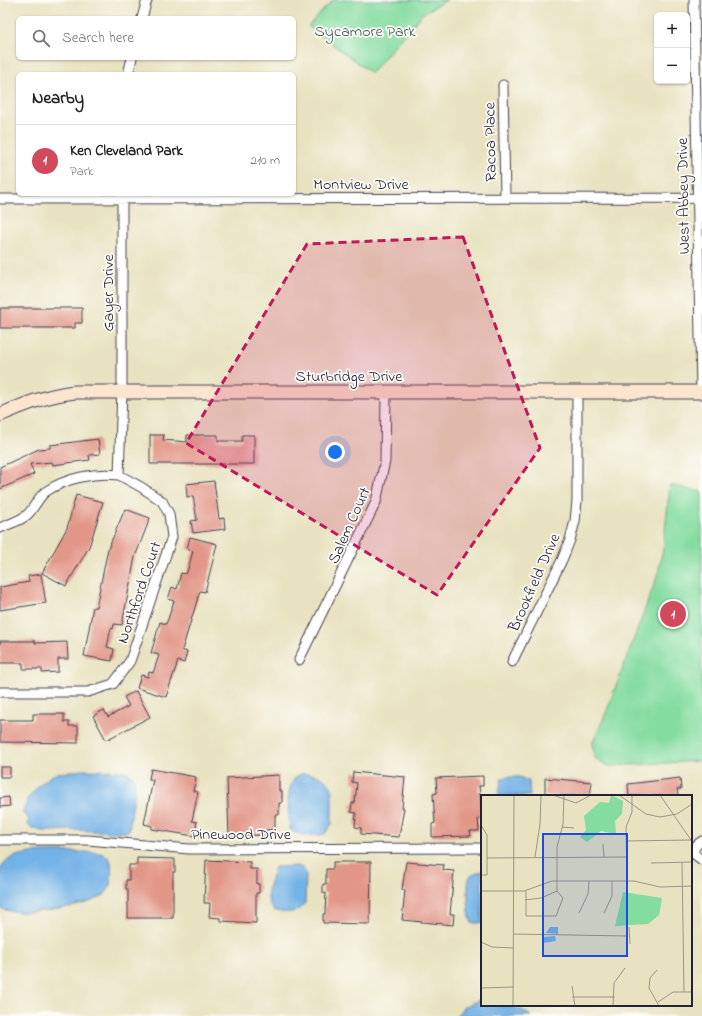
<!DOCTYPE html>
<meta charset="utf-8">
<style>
:root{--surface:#fff;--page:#f2f2f2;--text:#202124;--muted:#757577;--line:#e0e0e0;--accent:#d1495b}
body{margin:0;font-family:"Indie Flower",sans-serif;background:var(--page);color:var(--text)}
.controls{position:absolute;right:12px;top:12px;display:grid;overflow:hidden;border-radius:6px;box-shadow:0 1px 3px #0004}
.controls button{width:36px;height:36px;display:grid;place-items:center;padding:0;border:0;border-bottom:1px solid var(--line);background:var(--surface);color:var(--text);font:20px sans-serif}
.you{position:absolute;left:335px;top:452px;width:14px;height:14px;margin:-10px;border:3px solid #fff;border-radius:50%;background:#1a73e8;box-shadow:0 0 0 6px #1a73e833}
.badge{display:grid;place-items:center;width:26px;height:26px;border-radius:50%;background:var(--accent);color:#fff;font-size:13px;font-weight:700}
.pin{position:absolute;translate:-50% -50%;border:2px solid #fff;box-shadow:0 1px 4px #0006}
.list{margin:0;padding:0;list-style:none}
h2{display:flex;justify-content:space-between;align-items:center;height:52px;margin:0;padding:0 16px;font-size:17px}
h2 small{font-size:13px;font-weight:400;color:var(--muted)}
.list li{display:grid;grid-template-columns:26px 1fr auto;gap:12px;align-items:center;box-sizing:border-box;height:72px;padding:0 16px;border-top:1px solid var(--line)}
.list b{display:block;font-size:15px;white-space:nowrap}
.list p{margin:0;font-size:13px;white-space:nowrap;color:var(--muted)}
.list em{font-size:13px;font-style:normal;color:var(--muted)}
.icon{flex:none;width:22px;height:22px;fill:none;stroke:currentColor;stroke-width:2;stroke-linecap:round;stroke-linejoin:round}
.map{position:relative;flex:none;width:702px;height:1016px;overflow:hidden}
.search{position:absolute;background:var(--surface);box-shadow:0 1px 3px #0004;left:16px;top:16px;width:280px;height:44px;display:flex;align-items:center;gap:10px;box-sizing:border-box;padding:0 14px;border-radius:6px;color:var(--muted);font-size:15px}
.panel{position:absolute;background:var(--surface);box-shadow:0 1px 3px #0004;left:16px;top:72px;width:280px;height:124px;border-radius:6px}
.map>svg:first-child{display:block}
</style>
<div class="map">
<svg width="702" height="1016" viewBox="0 0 702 1016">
<rect width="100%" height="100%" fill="#fdfcf7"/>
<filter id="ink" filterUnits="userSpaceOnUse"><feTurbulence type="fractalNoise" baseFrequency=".025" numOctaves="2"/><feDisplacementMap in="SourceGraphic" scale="8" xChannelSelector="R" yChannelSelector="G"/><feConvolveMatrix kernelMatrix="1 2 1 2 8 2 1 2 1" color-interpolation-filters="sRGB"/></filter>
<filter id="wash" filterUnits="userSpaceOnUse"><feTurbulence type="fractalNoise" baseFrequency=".012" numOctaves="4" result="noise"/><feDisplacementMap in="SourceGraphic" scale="16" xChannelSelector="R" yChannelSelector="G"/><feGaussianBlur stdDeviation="0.9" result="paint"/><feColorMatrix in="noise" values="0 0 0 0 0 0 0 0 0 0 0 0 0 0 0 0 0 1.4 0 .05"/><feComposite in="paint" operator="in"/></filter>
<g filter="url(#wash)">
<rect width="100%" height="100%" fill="#e8e2c0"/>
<path fill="#84dca0" stroke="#537f6e" d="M333,0H447L423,13L371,73L308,26Z
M670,485L702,492V761L610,766L601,763L595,758L592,744L606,713L657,577L663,549Z"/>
<path fill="#73b2e6" stroke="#4a6a90" d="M84,770L126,771L134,778L135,790L129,830L126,832C109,832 91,831 74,830C59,829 39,836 27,824L29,819L23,814V810L27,804L26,801L39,785L51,776L58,773Z
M301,774C314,773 326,776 332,789V824L325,834C316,836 296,837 290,829C288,814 284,781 301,774Z
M507,777H519L529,781L530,796H498L502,778Z
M91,852C100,853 108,853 111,862C112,870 112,886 107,892C95,908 16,918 0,908C0,896 0,879 1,868C9,846 71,853 91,852Z
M297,866L303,868L306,874L305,904C297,914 284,914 273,910C262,896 271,881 275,867Z
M482,871V923H472C468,918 466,882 470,876C473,873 478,872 482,871Z
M479,1000H482V1005C499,1005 518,1005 531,1016H456L465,1006Z"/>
<g id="blocks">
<path fill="#e29688" d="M0,308H82V323H75V328H0Z
M150,435H164L163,440L187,442V435H218V441H242V435H254V464H150Z
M98,439L100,454L89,455L90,460L53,465L52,462L30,464L34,474L0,489V467L39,449L50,448V445Z
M214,481L219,519L224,518L225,529L193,533L191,521L197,520L193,496L187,497L186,484Z
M76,495L103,502L89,547L66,586L42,573L67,528Z
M125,509L150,518L135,557L122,625L114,624L113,629L111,628L107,647L114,649L112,661L84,656L93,607H96L108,549Z
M190,537L217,544L205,592L200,591L182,650L187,652L184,663L178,661L166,697L137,688L141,675L148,677L149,672L153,673L159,655L151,653L160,622L166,624L168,619L174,601L168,599L172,587L177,589L181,573L186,574L188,569L193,551L187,549Z
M41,574L46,603L0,610V587L29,582L28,576Z
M0,641H35V643L67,642L68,659H58V672L42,673V669H23V663H0Z
M136,691L150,717L106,740L93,716L104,710L108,717L129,706L124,697Z
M33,714H64V722H69V726H78V743L0,742V720H33Z
M0,767H10V777H0Z
M151,769L196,777L193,791L198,792L192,821L197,822L194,836L152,829V826L144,824L153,780L149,779Z
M353,772L405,777L402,808H404L399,837L361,834V828L355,827L356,813L351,812L352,803H355L357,783L352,782Z
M279,775V791H282V803H279V815H275V829L266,830V835L229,836L227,778Z
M483,776V786H479L482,818L478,819L479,831H470L471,836L432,837V824L435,823L433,794L437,793L436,778Z
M545,778L592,782L590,796H545Z
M680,778L681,789H677L678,796H629L628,784Z
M9,797L10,806L0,807V798Z
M137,858L175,859V872H173V918H128V889H126V880H129V865H137Z
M206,860L250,862V869H257V884H259V893H256V923L220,921V918L209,917L210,903H204Z
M333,862H371L370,924L323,923V914H325L326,893H323V884H326V869H333Z
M406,862L444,865L443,870L454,871L450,914H454L453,925L402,920L405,890H402Z"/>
</g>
</g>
<g filter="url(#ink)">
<use href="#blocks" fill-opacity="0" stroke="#403f4f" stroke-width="1"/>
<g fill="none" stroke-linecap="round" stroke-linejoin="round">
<g stroke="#403f4f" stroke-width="11">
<path id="street" d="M694,0L701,392
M142,18L147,0
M128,74L132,58
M503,85L505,198
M0,199L697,198
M0,528C8,524 21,521 28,514C34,508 38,498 45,492C66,478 94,472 119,475
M299,660L376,502L385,461L386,392
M512,662L562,560L570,540L575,521L577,501V392
M0,692H88L113,684L130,661L172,537L169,514L162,501L141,487L119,475L122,391V194
M0,840H88L189,849L482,848
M702,841C697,844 693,847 694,854L702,860"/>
</g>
<g stroke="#403f4f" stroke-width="15">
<path id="secondary" d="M0,415C25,404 48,395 75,392H702"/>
</g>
<use href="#street" stroke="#fff" stroke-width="9"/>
<use href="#secondary" stroke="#fce5cf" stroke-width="13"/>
</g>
</g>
<path fill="#c2185b" fill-opacity="0.2" stroke="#c2185b" stroke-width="3" stroke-dasharray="8 5" stroke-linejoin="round" d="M463,237L540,448L437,595L186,443L307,244Z"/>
<g text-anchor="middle" stroke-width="3.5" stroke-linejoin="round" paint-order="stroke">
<g font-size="16" fill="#3f5a59" stroke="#fdfcf7">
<text x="365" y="36">Sycamore Park</text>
</g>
<g font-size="16" fill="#22223b" stroke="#fdfcf7">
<text transform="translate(489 142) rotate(-91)" y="6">Racoa Place</text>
<text x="361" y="189">Montview Drive</text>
<text transform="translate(682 196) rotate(-91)" y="6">West Abbey Drive</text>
<text transform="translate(107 293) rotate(-90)" y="6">Gayer Drive</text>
<text x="349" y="381">Sturbridge Drive</text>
<text transform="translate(348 525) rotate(-66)" y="6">Salem Court</text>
<text transform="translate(533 582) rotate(-66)" y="6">Brookfield Drive</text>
<text transform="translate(138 592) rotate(-71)" y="6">Northford Court</text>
<text x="241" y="839">Pinewood Drive</text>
</g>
</g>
<g transform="translate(481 795)">
<rect width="211" height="211" fill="#e8e2c0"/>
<path d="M130,0L142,6L141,19L134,26L135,39L120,36L106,47L99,42L105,35L103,21L119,7L128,8ZM142,97L181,103L178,120L167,129L134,131Z" fill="#84dca0"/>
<path d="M69,132H77V139L65,138ZM63,142L74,141L75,146L62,148Z" fill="#73b2e6"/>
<path fill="none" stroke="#99958b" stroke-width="1" d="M72,0L95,8L110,0M138,0L165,19L179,22L196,19L211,9M179,0L210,45M0,30L6,40V80H0M81,32L93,33M145,46L210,45M122,49L123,62M54,62L59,29L60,0M6,63L146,62M201,67L203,197M170,68L211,67M146,86L145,32L151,17V0M0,96H43L71,86H153L179,92L211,91M45,96V121H75L82,103L76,96V52L82,29L83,0M44,105L60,103L76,96M98,118L107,99L108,86M123,118L131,101V86M148,132L149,149M33,139L145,141M0,147L11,152L33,153M176,175L169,183L168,193L178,211M91,191L94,211M0,193L33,192M91,202H134M177,207L192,197H211M32,211L33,0M132,211L133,188L144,173"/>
<path fill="#1d4ed8" fill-opacity="0.15" stroke="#1d4ed8" stroke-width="2" d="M62,39H146V161H62Z"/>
<rect width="211" height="211" fill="none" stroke="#22223b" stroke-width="2"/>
</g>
</svg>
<div class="controls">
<button>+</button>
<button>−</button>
</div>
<div class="you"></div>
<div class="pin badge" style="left:673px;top:614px">1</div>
<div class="search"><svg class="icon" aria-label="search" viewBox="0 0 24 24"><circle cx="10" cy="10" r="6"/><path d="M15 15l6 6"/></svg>Search here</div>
<section class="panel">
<h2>Nearby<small></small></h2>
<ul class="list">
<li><span class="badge">1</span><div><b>Ken Cleveland Park</b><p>Park</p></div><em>210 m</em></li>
</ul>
</section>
</div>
